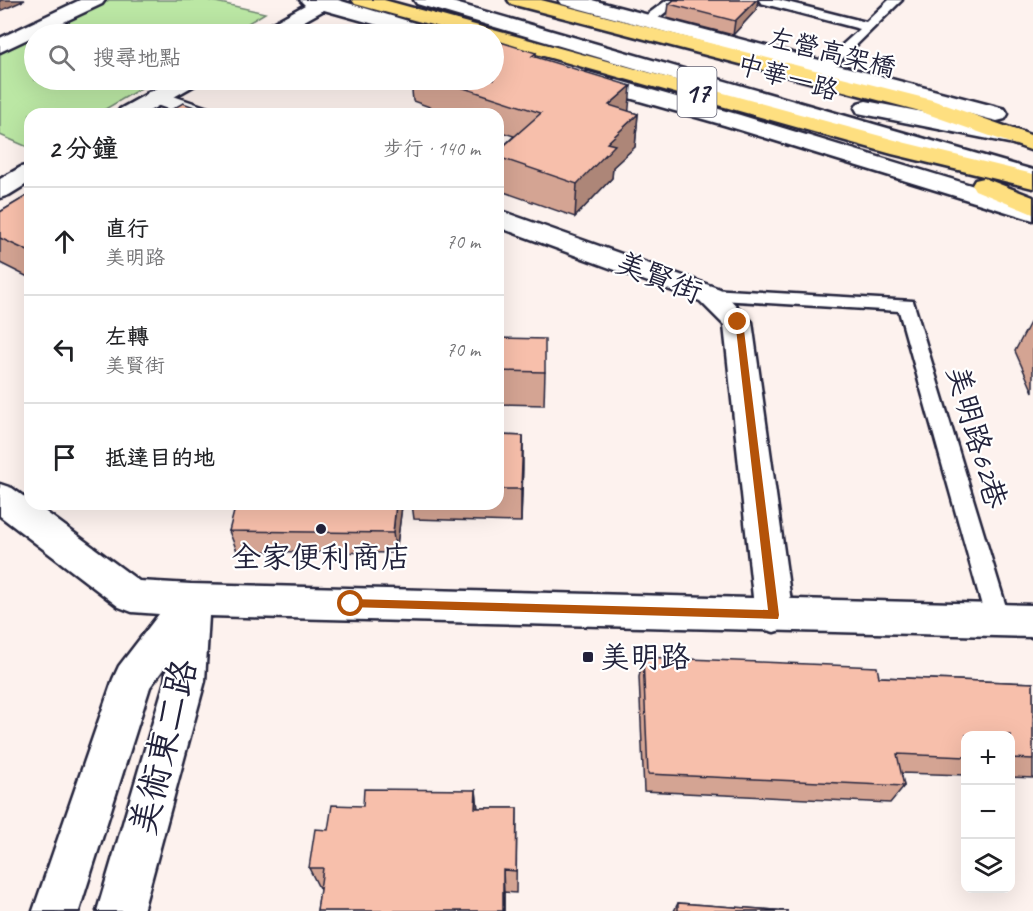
<!DOCTYPE html>
<html lang="zh-TW">
<meta charset="utf-8">
<style>
:root{--surface:#fff;--page:#f2f2f2;--text:#202124;--muted:#757577;--line:#e0e0e0}
body{margin:0;font-family:Caveat,"LXGW WenKai TC",sans-serif;background:var(--page);color:var(--text)}
.controls{position:absolute;right:18px;bottom:18px;display:grid;overflow:hidden;border-radius:12px;box-shadow:0 6px 24px #0002}
.controls button{width:54px;height:54px;display:grid;place-items:center;padding:0;border:0;border-bottom:2px solid var(--line);background:var(--surface);color:var(--text);font:30px sans-serif}
.stop{position:absolute;width:18px;height:18px;margin:-14px;border:4px solid #b45309;border-radius:50%;background:#fff}
.stop.end{background:#b45309;border-color:#fff;box-shadow:0 2px 6px #0008}
.list{margin:0;padding:0;list-style:none}
h2{display:flex;justify-content:space-between;align-items:center;height:78px;margin:0;padding:0 24px;font-size:26px}
h2 small{font-size:20px;font-weight:400;color:var(--muted)}
.list li{display:grid;grid-template-columns:39px 1fr auto;gap:18px;align-items:center;box-sizing:border-box;height:108px;padding:0 24px;border-top:2px solid var(--line)}
.list b{display:block;font-size:22px;white-space:nowrap}
.list p{margin:0;font-size:20px;white-space:nowrap;color:var(--muted)}
.list em{font-size:20px;font-style:normal;color:var(--muted)}
.icon{flex:none;width:33px;height:33px;fill:none;stroke:currentColor;stroke-width:2;stroke-linecap:round;stroke-linejoin:round}
.map{position:relative;flex:none;width:1033px;height:911px;overflow:hidden}
.search{position:absolute;background:var(--surface);box-shadow:0 6px 24px #0002;left:24px;top:24px;width:480px;height:66px;display:flex;align-items:center;gap:15px;box-sizing:border-box;padding:0 21px;border-radius:33px;color:var(--muted);font-size:22px}
.panel{position:absolute;background:var(--surface);box-shadow:0 6px 24px #0002;left:24px;top:108px;width:480px;height:402px;border-radius:18px}
.map>svg:first-child{display:block}
</style>
<div class="map">
<svg width="1033" height="911" viewBox="0 0 1033 911">
<rect width="100%" height="100%" fill="#fdf2ee"/>
<filter id="ink" filterUnits="userSpaceOnUse"><feTurbulence type="fractalNoise" baseFrequency=".0167" numOctaves="2"/><feDisplacementMap in="SourceGraphic" scale="12" xChannelSelector="R" yChannelSelector="G"/><feConvolveMatrix kernelMatrix="1 2 1 2 8 2 1 2 1" color-interpolation-filters="sRGB"/></filter>
<g filter="url(#ink)">
<path fill="#bbe7a4" stroke="#6e8470" stroke-width="1.5" d="M109,0H207L265,13L230,34H39Z
M34,37V80H155L97,114H30V148L0,135V53Z"/>
<g fill="none" stroke-linecap="round" stroke-linejoin="round">
<g stroke="#22223b" stroke-width="5">
<path id="lane" d="M667,0H681L652,23H644L642,20L644,17Z
M759,0H779L866,22L889,0H902L831,70H821L819,67L821,64L860,29L761,3Z
M710,289L913,301L1010,620L1007,627L998,630L989,627L986,620L899,311L704,299L701,295L704,291Z"/>
</g>
<g stroke="#22223b" stroke-width="5">
<path id="street" d="M156,90L211,109L214,114H182L148,102L145,97L148,92Z
M498,210L720,289L752,322L793,616L787,628L774,632L761,628L755,616L724,325L700,301L498,227Z"/>
</g>
<g stroke="#22223b" stroke-width="5">
<path id="secondary" d="M80,0H105L102,4L0,52V38Z
M300,0H338L438,30L441,34H410L324,10L281,34H257L260,30L305,5Z
M414,0H445L1033,170V185L417,4Z
M559,0H592L1005,109L1008,114L1005,119L997,121L989,119L562,4Z
M588,72L740,115L1033,204V220L724,125L580,84L577,79L580,74Z
M172,80H198L195,85L144,114H117L120,109Z
M866,101L1014,130L1022,132L1026,137L1022,142L1014,144L858,113L855,108L858,103Z
M30,165V182L9,195L0,198V179L21,167Z
M0,484L12,488L30,501V504H35L139,581L191,584L1033,605V637L209,616L205,681L143,911H97L165,681L167,664L150,687L79,911H33L113,679L119,666L159,614L132,612L119,607L0,516Z"/>
</g>
<g stroke="#22223b" stroke-width="5">
<path id="primary" d="M352,0H384L906,143L1033,174V188L892,154L494,42V34H465L355,4Z
M508,0H541L932,100L1033,136V151L916,110L511,4Z
M984,178L1033,197V214L975,190L972,185L975,180Z"/>
</g>
<use href="#lane" fill="#fff" fill-rule="evenodd"/>
<use href="#street" fill="#fff" fill-rule="evenodd"/>
<use href="#secondary" fill="#fff" fill-rule="evenodd"/>
<use href="#primary" fill="#fedf80" fill-rule="evenodd"/>
</g>
<path fill="#d4a493" stroke="#22223b" stroke-width="1.5" d="M674,0H758L756,10L733,35L667,18L669,4Z
M536,53V57L628,111L638,114L635,147L613,167L612,178L575,217L498,190V151L514,136L498,131V114H449L413,101L411,80H494Z
M30,194V278L0,263V212Z
M1033,317V392L1015,351Z
M498,338L545,372L544,405L498,404Z
M498,435L523,436L521,522L414,519L412,504H498Z
M402,506L396,553L237,551L229,531Z
M643,657L879,677L1033,683V778L1011,777V735H966V775L901,773L904,786L890,803L644,791L639,677Z
M476,790L478,808H517L516,893L504,892V911H317L320,890L309,868L363,806Z
M678,903L788,911H674Z"/>
<path fill="#ad8678" stroke="#22223b" stroke-width="1.5" d="M0,0H25L0,11Z
M756,0H758L756,10L733,35L735,21Z
M631,86L628,118L609,105Z
M638,114L635,147L613,167L612,178L575,217L577,184L607,143Z
M523,436V469L521,522V489Z
M396,504H401L402,506L396,553L393,533Z
M476,790L478,816L475,808Z
M503,870L504,892V911H503Z"/>
<path fill="#f7bfab" stroke="#22223b" stroke-width="1.5" d="M674,0H756L735,21L669,4Z
M494,40L536,53L532,56L631,86L609,105L638,114L607,143L615,145L577,184L498,157V151L541,113L439,80H494Z
M183,103L214,114H164Z
M30,194V252L0,238V212Z
M498,338L545,339V372L498,371Z
M498,435L523,436L521,489H498Z
M236,504H396L393,533L229,531Z
M643,657L877,667L879,677L1033,683V759L1011,758V735H966V757L897,754L904,786L648,774Z
M364,789L476,790L475,808H517L516,871L503,870V911H317L323,868H309L315,829L328,830L332,805L363,806Z
M678,903L788,911H678Z"/>
</g>
<path fill="#b45309" d="M735,320L743,322L779,615L778,619L347,607L345,604L351,599L768,610Z"/>
<g fill="#22223b" stroke="#fff" stroke-width="2">
<circle cx="321" cy="529" r="6"/>
<rect x="582" y="651" width="12" height="12" rx="3"/>
</g>
<g text-anchor="middle" stroke-width="4.5" stroke-linejoin="round" paint-order="stroke">
<g font-size="26" fill="#22223b" stroke="#fff">
<text transform="translate(832 52) rotate(14)" y="9">左營高架橋</text>
<text transform="translate(788 77) rotate(16)" y="9">中華一路</text>
</g>
<rect fill="#fff" stroke="#646476" stroke-width="1.5" x="677.5" y="67" width="39" height="50" rx="4.5"/>
<g font-size="28" font-weight="bold" fill="#22223b">
<text x="697" y="102">17</text>
</g>
<g font-size="30" fill="#22223b" stroke="#fff">
<text transform="translate(659 277) rotate(22)" y="10">美賢街</text>
<text transform="translate(977 437) rotate(74)" y="10">美明路62巷</text>
</g>
<g font-size="30" fill="#22223b" stroke="#fff">
<text x="321" y="567">全家便利商店</text>
<text x="600" y="667" text-anchor="start">美明路</text>
</g>
<g font-size="36" fill="#22223b" stroke="#fff">
<text transform="translate(162 747) rotate(-76)" y="13">美術東二路</text>
</g>
</g>
</svg>
<div class="controls">
<button>+</button>
<button>−</button>
<button><svg class="icon" aria-label="layers" viewBox="0 0 24 24"><path d="M12 4l9 5-9 5-9-5zM3 14l9 5 9-5"/></svg></button>
</div>
<div class="stop" style="left:351px;top:604px"></div>
<div class="stop end" style="left:738px;top:322px"></div>
<div class="search"><svg class="icon" aria-label="search" viewBox="0 0 24 24"><circle cx="10" cy="10" r="6"/><path d="M15 15l6 6"/></svg>搜尋地點</div>
<section class="panel">
<h2>2 分鐘<small>步行 · 140 m</small></h2>
<ul class="list">
<li><svg class="icon" aria-label="ahead" viewBox="0 0 24 24"><path d="M12 20V5M6 11l6-6 6 6"/></svg><div><b>直行</b><p>美明路</p></div><em>70 m</em></li>
<li><svg class="icon" aria-label="left" viewBox="0 0 24 24"><path d="M17 20v-9H6M10 6l-5 5 5 5"/></svg><div><b>左轉</b><p>美賢街</p></div><em>70 m</em></li>
<li><svg class="icon" aria-label="arrive" viewBox="0 0 24 24"><path d="M6 21V4h12l-3 4 3 4H6"/></svg><div><b>抵達目的地</b></div></li>
</ul>
</section>
</div>
